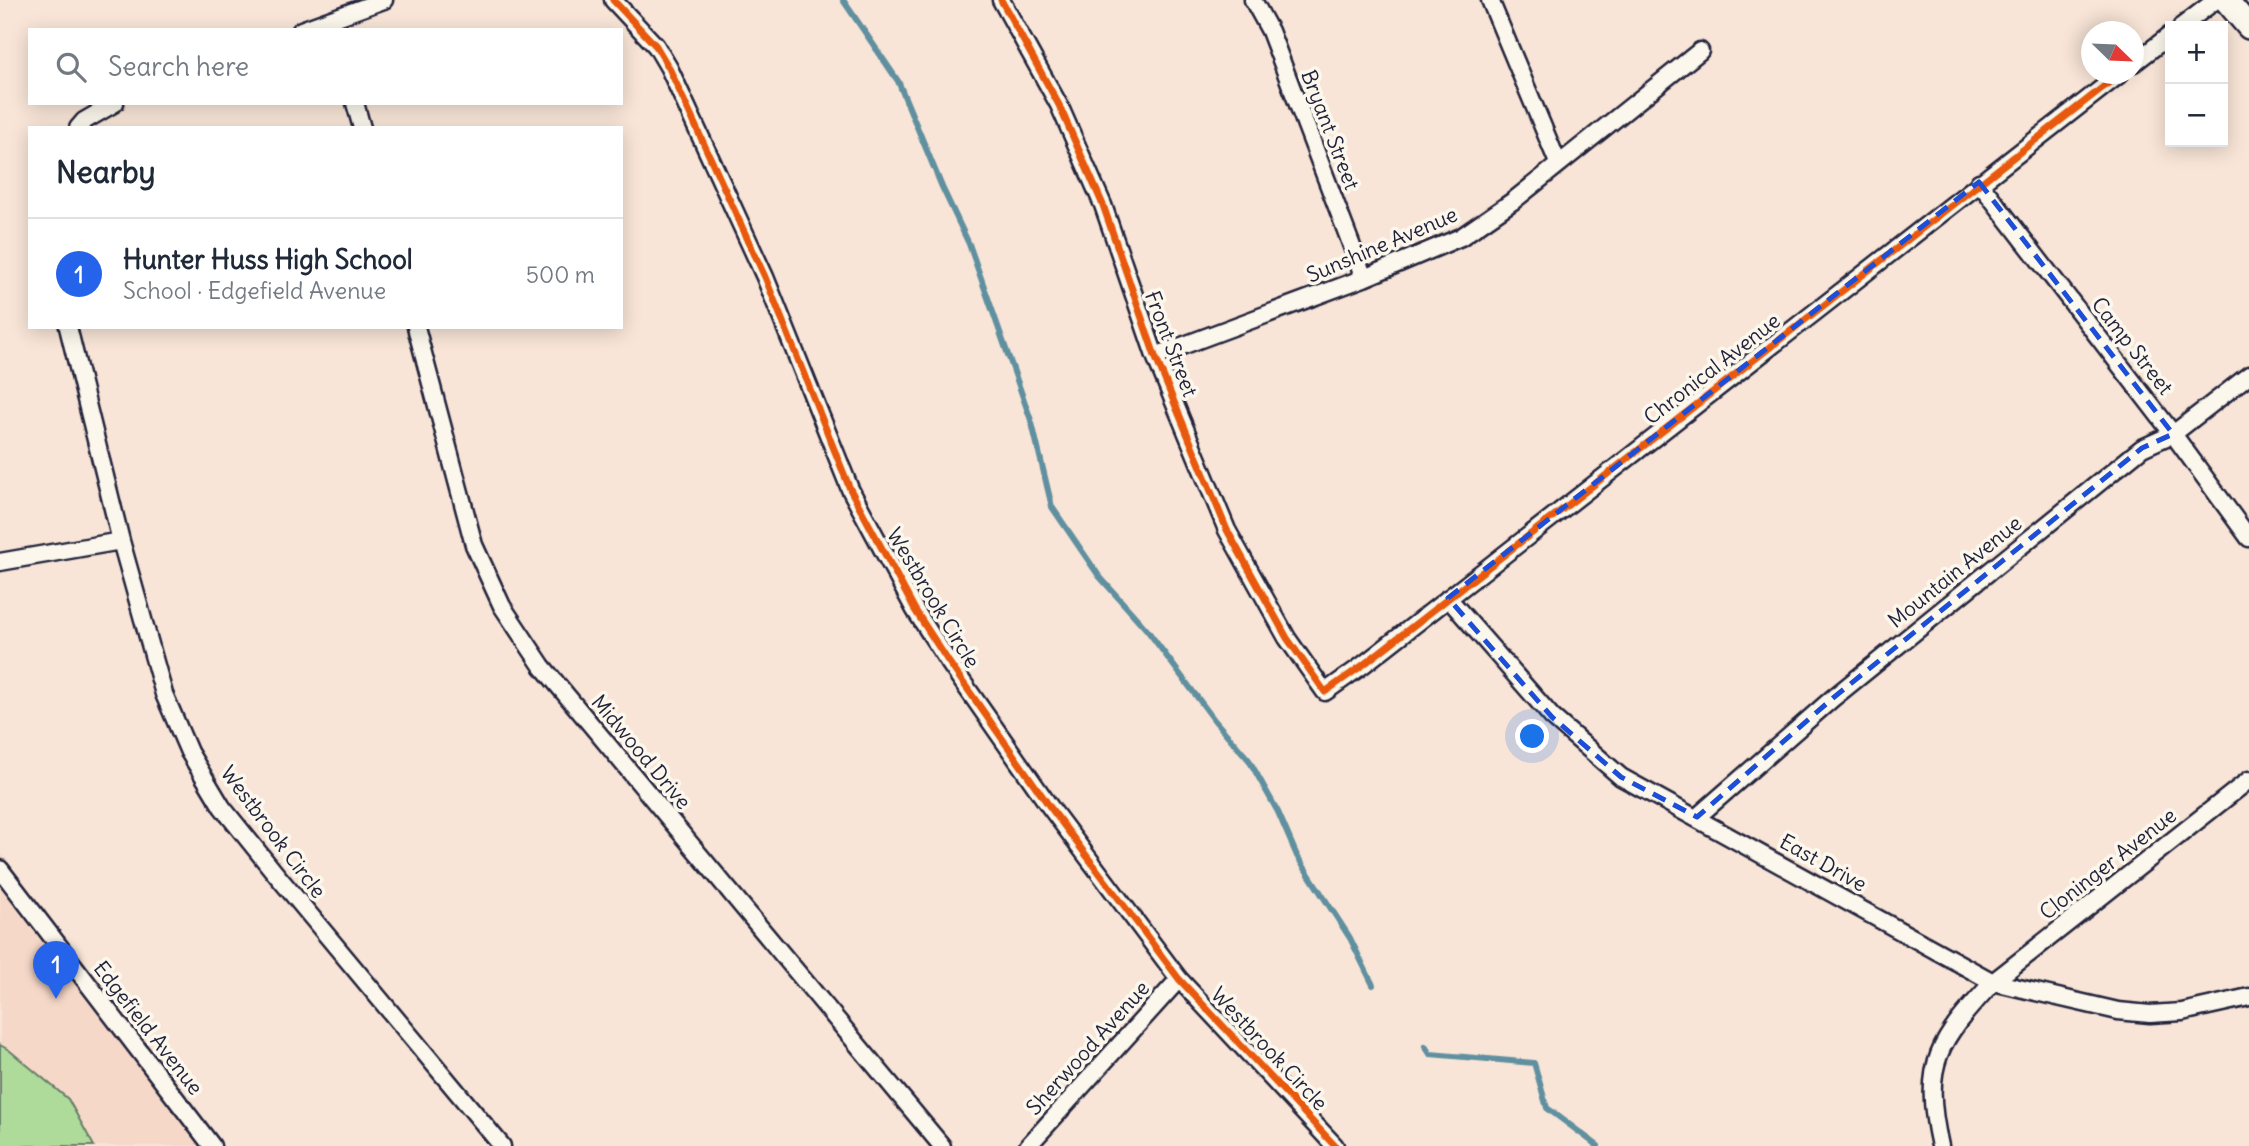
<!DOCTYPE html>
<meta charset="utf-8">
<style>
:root{--surface:#fff;--page:#f6f6f7;--text:#1f2937;--muted:#747a83;--line:#e0e1e3;--accent:#2563eb}
body{margin:0;font-family:Delius,sans-serif;background:var(--page);color:var(--text)}
.controls{position:absolute;right:21px;top:21px;display:grid;overflow:hidden;border-radius:0px;box-shadow:0 4px 18px #0003}
.controls button{width:63px;height:63px;display:grid;place-items:center;padding:0;border:0;border-bottom:2px solid var(--line);background:var(--surface);color:var(--text);font:35px sans-serif}
.compass{position:absolute;left:2081px;top:21px;width:63px;height:63px;border-radius:50%;background:var(--surface);box-shadow:0 4px 18px #0003;rotate:113deg}
.you{position:absolute;left:1533px;top:737px;width:24px;height:24px;margin:-18px;border:5px solid #fff;border-radius:50%;background:#1a73e8;box-shadow:0 0 0 10px #1a73e833}
.badge{display:grid;place-items:center;width:46px;height:46px;border-radius:50%;background:var(--accent);color:#fff;font-size:23px;font-weight:700}
.pin{position:absolute;translate:-50% -58px;filter:drop-shadow(0 2px 4px #0008)}
.pin::after{content:'';position:absolute;top:37px;width:24px;height:21px;background:inherit;clip-path:polygon(0 0,100% 0,50% 100%)}
.list{margin:0;padding:0;list-style:none}
h2{display:flex;justify-content:space-between;align-items:center;height:91px;margin:0;padding:0 28px;font-size:30px}
h2 small{font-size:23px;font-weight:400;color:var(--muted)}
.list li{display:grid;grid-template-columns:46px 1fr auto;gap:21px;align-items:center;box-sizing:border-box;height:112px;padding:0 28px;border-top:2px solid var(--line)}
.list b{display:block;font-size:26px;white-space:nowrap}
.list p{margin:0;font-size:23px;white-space:nowrap;color:var(--muted)}
.list em{font-size:23px;font-style:normal;color:var(--muted)}
.icon{flex:none;width:38px;height:38px;fill:none;stroke:currentColor;stroke-width:2;stroke-linecap:round;stroke-linejoin:round}
.map{position:relative;flex:none;width:2249px;height:1146px;overflow:hidden}
.search{position:absolute;background:var(--surface);box-shadow:0 4px 18px #0003;left:28px;top:28px;width:595px;height:77px;display:flex;align-items:center;gap:18px;box-sizing:border-box;padding:0 24px;border-radius:0px;color:var(--muted);font-size:26px}
.panel{position:absolute;background:var(--surface);box-shadow:0 4px 18px #0003;left:28px;top:126px;width:595px;height:203px;border-radius:0px}
.map>svg:first-child{display:block}
</style>
<div class="map">
<svg width="2249" height="1146" viewBox="0 0 2249 1146">
<rect width="100%" height="100%" fill="#f8e5d7"/>
<filter id="ink" filterUnits="userSpaceOnUse"><feTurbulence type="fractalNoise" baseFrequency=".0143" numOctaves="2"/><feDisplacementMap in="SourceGraphic" scale="14" xChannelSelector="R" yChannelSelector="G"/><feConvolveMatrix kernelMatrix="1 2 1 2 8 2 1 2 1" color-interpolation-filters="sRGB"/></filter>
<g filter="url(#ink)">
<path fill="#f6d8c8" d="M0,852L223,1146H0Z"/>
<path fill="#aedb9a" stroke="#687e6a" stroke-width="2" d="M0,1045L9,1050L68,1099L94,1146H0Z"/>
<g fill="none" stroke-linecap="round" stroke-linejoin="round">
<path stroke="#6090a0" stroke-width="6" d="M843,0L898,81L942,187L969,244L1032,423L1052,507L1099,576L1147,630L1215,721L1249,760L1278,812L1297,856L1350,938L1373,985
M1425,1046L1430,1054L1534,1063L1547,1108L1598,1146"/>
<g stroke="#22223b" stroke-width="21">
<path id="street" d="M613,0L656,46L669,68L765,277L850,489L915,610L948,661L1050,807L1179,979L1335,1146
M1001,0L1059,105L1103,205L1155,356L1227,530L1287,638L1325,692L1363,665L2120,74
M1253,0L1270,31L1364,278
M1490,0L1558,163
M2182,26L2216,0
M301,30L384,0
M2134,63L2170,35
M355,103L362,128
M78,128L84,121L115,103
M1979,182L2173,434L2249,538
M68,327L121,541L164,694L189,752L222,807L275,873L502,1146
M416,327L474,545L502,606L542,666L942,1146
M1155,356L1364,278L1461,237L1513,201L1700,51
M0,562L121,541
M1448,598L1552,717L1621,777L1993,982L2118,1011L2150,1014L2182,1012L2249,997
M1697,817L1833,698L2142,448L2173,434L2249,375
M0,869L212,1146
M1028,1146L1179,979
M1940,1146C1921,1062 1939,1041 1993,982L2249,780"/>
</g>
<g stroke="#22223b" stroke-width="28">
<path id="secondary" d="M2226,0L2249,27"/>
</g>
<use href="#street" stroke="#fbf7ec" stroke-width="16"/>
<use href="#secondary" stroke="#fbf7ec" stroke-width="23"/>
<g stroke="#fbf7ec" stroke-width="11">
<path id="cycleway" d="M613,0L656,46L669,68L765,277L850,489L915,610L948,661L1050,807L1179,979L1335,1146
M1001,0L1059,105L1103,205L1155,356L1227,530L1287,638L1325,692L1363,665L2120,74"/>
</g>
<use href="#cycleway" stroke="#e8590c" stroke-width="7"/>
</g>
</g>
<path fill="none" stroke="#1d4ed8" stroke-width="5" stroke-dasharray="14 9" stroke-linejoin="round" d="M1979,182L2173,434L2142,448L1833,698L1697,817L1621,777L1552,717L1448,598Z"/>
<g text-anchor="middle" stroke-width="7" stroke-linejoin="round" paint-order="stroke">
<g font-size="21" fill="#22223b" stroke="#fbf7ec">
<text transform="translate(1330 130) rotate(69)" y="7">Bryant Street</text>
<text transform="translate(1382 245) rotate(-23)" y="7">Sunshine Avenue</text>
<text transform="translate(1171 344) rotate(69)" y="7">Front Street</text>
<text transform="translate(2132 346) rotate(52)" y="7">Camp Street</text>
<text transform="translate(1712 369) rotate(-38)" y="7">Chronical Avenue</text>
<text transform="translate(1955 572) rotate(-39)" y="7">Mountain Avenue</text>
<text transform="translate(933 598) rotate(59)" y="7">Westbrook Circle</text>
<text transform="translate(641 752) rotate(50)" y="7">Midwood Drive</text>
<text transform="translate(273 832) rotate(53)" y="7">Westbrook Circle</text>
<text transform="translate(1823 863) rotate(29)" y="7">East Drive</text>
<text transform="translate(2108 864) rotate(-38)" y="7">Cloninger Avenue</text>
<text transform="translate(148 1028) rotate(52)" y="7">Edgefield Avenue</text>
<text transform="translate(1088 1048) rotate(-48)" y="7">Sherwood Avenue</text>
<text transform="translate(1269 1049) rotate(47)" y="7">Westbrook Circle</text>
</g>
</g>
</svg>
<div class="controls">
<button>+</button>
<button>−</button>
</div>
<svg class="compass" viewBox="-18 -18 36 36"><path d="M0-13l5 13h-10z" fill="#e53935"/><path d="M0 13l5-13h-10z" fill="#747a83"/></svg>
<div class="you"></div>
<div class="pin badge" style="left:56px;top:999px">1</div>
<div class="search"><svg class="icon" aria-label="search" viewBox="0 0 24 24"><circle cx="10" cy="10" r="6"/><path d="M15 15l6 6"/></svg>Search here</div>
<section class="panel">
<h2>Nearby<small></small></h2>
<ul class="list">
<li><span class="badge">1</span><div><b>Hunter Huss High School</b><p>School · Edgefield Avenue</p></div><em>500 m</em></li>
</ul>
</section>
</div>
